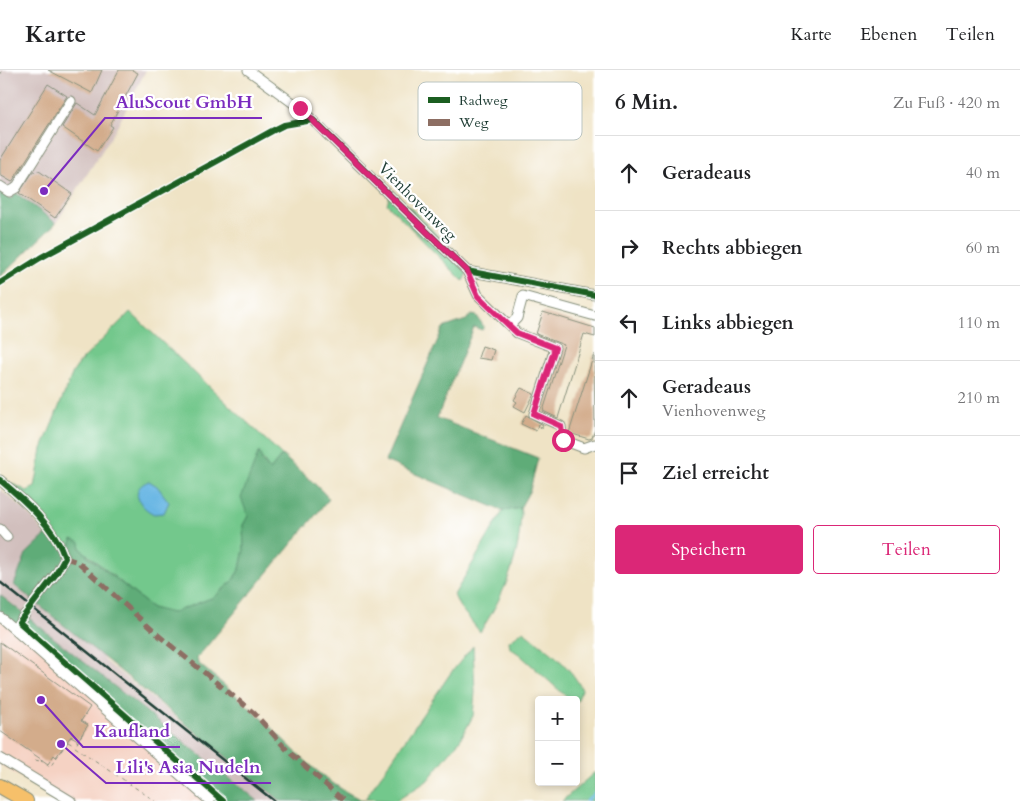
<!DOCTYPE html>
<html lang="de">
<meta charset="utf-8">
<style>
:root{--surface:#fff;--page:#f6f6f6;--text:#202124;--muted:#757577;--line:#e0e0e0;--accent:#db2777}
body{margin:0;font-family:Cardo,serif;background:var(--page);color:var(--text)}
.controls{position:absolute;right:15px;bottom:15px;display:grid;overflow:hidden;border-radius:5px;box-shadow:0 2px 8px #0003}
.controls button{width:45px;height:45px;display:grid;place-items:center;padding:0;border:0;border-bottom:1px solid var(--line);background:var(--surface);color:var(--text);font:25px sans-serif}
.stop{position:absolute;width:15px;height:15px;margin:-11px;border:4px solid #db2777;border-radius:50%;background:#fff}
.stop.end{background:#db2777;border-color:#fff;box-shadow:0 1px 5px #0008}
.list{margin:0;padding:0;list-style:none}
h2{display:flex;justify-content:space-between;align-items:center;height:65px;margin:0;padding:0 20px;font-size:21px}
h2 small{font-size:16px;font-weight:400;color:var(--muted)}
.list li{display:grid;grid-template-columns:32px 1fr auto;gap:15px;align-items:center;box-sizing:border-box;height:75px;padding:0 20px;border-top:1px solid var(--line)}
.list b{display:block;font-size:19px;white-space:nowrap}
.list p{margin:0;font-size:16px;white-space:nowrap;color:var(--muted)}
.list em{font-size:16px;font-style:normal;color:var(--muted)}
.actions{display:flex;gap:10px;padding:15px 20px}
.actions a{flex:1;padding:11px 0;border:1px solid var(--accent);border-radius:5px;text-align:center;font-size:18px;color:var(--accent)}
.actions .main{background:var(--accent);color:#fff}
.icon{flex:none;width:28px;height:28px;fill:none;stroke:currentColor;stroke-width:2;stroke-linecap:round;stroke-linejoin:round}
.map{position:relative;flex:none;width:595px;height:731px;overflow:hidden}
header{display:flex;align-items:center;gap:30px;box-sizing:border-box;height:70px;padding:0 25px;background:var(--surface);border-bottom:1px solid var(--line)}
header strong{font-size:24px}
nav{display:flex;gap:28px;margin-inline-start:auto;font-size:18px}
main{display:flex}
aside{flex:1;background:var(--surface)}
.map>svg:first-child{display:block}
</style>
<header>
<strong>Karte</strong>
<nav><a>Karte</a><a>Ebenen</a><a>Teilen</a></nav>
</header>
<main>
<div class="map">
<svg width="595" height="731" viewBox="0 0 595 731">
<rect width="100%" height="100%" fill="#fff"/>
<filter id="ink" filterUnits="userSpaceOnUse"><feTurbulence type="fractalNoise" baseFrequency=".02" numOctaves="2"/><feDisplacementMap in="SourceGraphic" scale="10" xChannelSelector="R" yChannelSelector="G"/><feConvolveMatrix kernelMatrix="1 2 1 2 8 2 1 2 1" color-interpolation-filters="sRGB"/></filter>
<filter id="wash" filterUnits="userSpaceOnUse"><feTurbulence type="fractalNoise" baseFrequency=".0096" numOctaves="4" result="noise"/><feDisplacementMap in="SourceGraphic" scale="20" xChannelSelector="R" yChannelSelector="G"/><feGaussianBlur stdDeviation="1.12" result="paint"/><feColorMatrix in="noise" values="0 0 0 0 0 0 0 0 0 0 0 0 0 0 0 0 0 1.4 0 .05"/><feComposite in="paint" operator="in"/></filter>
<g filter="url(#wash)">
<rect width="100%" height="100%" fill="#efe3c5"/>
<path fill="#f5d2c3" d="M0,542L61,594L213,731H60L0,695Z"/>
<path fill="#d1bfbd" d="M0,0H146L116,59L56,153L16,123L11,129L0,122Z
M0,419L26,441L46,465L40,472L105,591L281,731H258L0,525Z"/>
<path fill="#73c88c" stroke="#498260" d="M392,119L465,194L469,199L463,211L387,134Z
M130,242L282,385L270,400L258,383L254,396L248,446L243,455L244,479L240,499L232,512L214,527L172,543L152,538L81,479L69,485L35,440L9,412L27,421L35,417L42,379L73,302L81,291Z
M520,438C522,443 520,450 520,457C517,495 501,530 480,562L459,536L454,525L503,441Z
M523,561C544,577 571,595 582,620L577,631L570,630L519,584L510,578L509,571Z
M473,576L475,622L473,646L460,670L427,711L396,731L365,729L450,604Z
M595,702V731H562Z"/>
<path fill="#5eac78" stroke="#3e7456" d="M0,122L11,129L16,123L56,153L0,207Z
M472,245L477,246L484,257L482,260L474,257L437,348L538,388L530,420L520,438L503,441L385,391L443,258L466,250Z
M259,382L263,392L270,400L282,385C298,400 315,412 329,429L197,588L198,593C217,609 237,626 256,643C288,673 324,715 365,731H281L14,515L26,484L46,465L69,484L72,469L80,472L81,479L89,487L152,538L172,543L214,527L232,512L240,499L244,479L243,455L248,446L241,428Z
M0,525L258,731H213L61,594L0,542Z"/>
<path fill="#6ab7e4" stroke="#447a8c" d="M149,411L157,416L169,432L164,443L154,444C139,437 128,419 149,411Z"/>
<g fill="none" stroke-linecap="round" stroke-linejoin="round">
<path stroke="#6ab7e4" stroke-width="2.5" d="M586,731L595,723"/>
</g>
<g id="blocks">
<path fill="#d3ac8b" d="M48,0H102L92,23Z
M119,0H132L138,3L110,55L113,57L97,81L62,57L77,33L95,45Z
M48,14L67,26L12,112L0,105V90Z
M39,101L72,124L55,148L19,123L33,102Z
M543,242L595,258V267L584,264L558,348L543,341L564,275L536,264Z
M482,276L494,280L491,290L478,288Z
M594,284L595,359L592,368L589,369L569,363Z
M521,318L534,324L525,342L514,336L517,332L514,330Z
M526,345L543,355L542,358L538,357L539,354L536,361L521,354Z
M0,572L90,637L81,651L88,655L78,670L71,666L56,687L54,685L48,694L0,661Z"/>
</g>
</g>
<g filter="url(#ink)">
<use href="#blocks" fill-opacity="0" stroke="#87907c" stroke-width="1"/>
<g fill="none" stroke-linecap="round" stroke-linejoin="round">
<path stroke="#c5c2a8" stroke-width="9" stroke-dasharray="9 4.5" stroke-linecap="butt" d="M25,544L34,532"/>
<g stroke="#87907c" stroke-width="11">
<path id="minor" d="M248,0L300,38L467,201L595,225
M0,116L9,122L16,118L71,31
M467,201L478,225L517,263L555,278L534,344L561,356L563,370L584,378L595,374
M510,255L517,248L523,226L595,246
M0,410C24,430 55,457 65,488L56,504L34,532
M0,459L7,467
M0,547L210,731
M14,559L25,544
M0,688L71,731"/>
</g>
<g stroke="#87907c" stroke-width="16">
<path id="highway" d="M0,716L26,731"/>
</g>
<path stroke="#87907c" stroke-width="1" stroke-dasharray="4 4" stroke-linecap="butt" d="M0,5L3,0
M83,663L75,677L155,731
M68,672L75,676
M42,689L41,691L50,697L71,667L78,672
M35,690L40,691"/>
<use href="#minor" stroke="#fff" stroke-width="9"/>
<use href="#highway" stroke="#f6c06b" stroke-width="14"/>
<path stroke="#1f3d34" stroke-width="2.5" d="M0,512L274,731"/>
<path stroke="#8d6e63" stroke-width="5" stroke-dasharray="10 5" stroke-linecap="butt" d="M65,488L78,492L158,565L254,643L288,681L344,731"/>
<g stroke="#fff" stroke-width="9">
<path id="cycleway" d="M0,213L40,188L272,61L284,55L313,50L467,201L595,225
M0,410C24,430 55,457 65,488L56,504L19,552L223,731"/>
</g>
<use href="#cycleway" stroke="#1b5e20" stroke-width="6"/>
</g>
</g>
<g fill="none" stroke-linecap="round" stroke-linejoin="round" filter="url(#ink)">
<path stroke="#db2777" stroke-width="6" d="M300,38L467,201L478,226L517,263L555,278L534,344L561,356L563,370"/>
</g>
<g text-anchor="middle" stroke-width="4.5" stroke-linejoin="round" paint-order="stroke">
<g font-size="16" fill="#1f3d34" stroke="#fff">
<text transform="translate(418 131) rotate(45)" y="6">Vienhovenweg</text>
</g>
</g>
<rect x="418" y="12" width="164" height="58" rx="8" fill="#fff" stroke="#bcc5c2" stroke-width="1"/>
<rect x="428" y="27" width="22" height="6" fill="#1b5e20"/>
<rect x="428" y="49" width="22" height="7" fill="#8d6e63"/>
<g font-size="14" fill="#1f3d34">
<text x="459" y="35">Radweg</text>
<text x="459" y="57">Weg</text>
</g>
<path fill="none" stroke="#7b2cbf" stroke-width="2" d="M44 121L105 48H262M41 630L83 677H180M61 674L106 713H271"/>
<g fill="#7b2cbf" stroke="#fff" stroke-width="2">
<circle cx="44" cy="121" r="5"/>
<circle cx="41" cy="630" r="5"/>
<circle cx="61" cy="674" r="5"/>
</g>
<g font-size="18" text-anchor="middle" font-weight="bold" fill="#7b2cbf" stroke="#fff" stroke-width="4.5" stroke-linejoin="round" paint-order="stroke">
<text x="184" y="38">AluScout GmbH</text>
<text x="132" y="667">Kaufland</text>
<text x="188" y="703">Lili's Asia Nudeln</text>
</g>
</svg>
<div class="controls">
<button>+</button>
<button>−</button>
</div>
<div class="stop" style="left:563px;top:370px"></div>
<div class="stop end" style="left:300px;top:38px"></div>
</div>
<aside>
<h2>6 Min.<small>Zu Fuß · 420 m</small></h2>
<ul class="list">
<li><svg class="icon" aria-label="ahead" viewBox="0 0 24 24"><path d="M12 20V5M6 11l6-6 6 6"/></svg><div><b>Geradeaus</b></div><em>40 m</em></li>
<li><svg class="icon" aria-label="right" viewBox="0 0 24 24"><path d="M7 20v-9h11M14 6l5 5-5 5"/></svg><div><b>Rechts abbiegen</b></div><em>60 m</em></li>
<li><svg class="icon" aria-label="left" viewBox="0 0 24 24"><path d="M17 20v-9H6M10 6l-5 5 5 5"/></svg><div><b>Links abbiegen</b></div><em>110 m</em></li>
<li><svg class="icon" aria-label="ahead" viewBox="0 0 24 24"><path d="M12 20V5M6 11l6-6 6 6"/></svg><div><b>Geradeaus</b><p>Vienhovenweg</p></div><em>210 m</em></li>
<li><svg class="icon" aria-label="arrive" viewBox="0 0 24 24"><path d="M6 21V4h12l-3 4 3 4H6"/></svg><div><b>Ziel erreicht</b></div></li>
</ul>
<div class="actions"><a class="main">Speichern</a><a>Teilen</a></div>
</aside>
</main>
